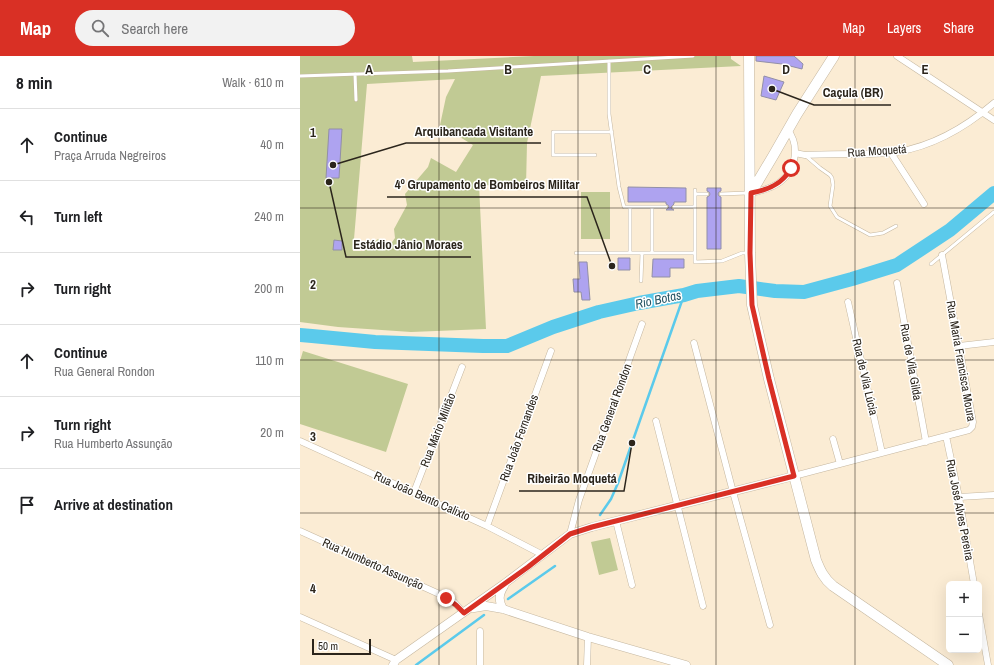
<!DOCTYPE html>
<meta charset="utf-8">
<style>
:root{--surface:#fff;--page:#f2f2f2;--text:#202124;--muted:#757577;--line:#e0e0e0;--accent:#d93025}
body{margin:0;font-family:"Archivo Narrow",sans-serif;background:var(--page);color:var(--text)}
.controls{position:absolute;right:12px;bottom:12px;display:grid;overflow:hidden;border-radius:6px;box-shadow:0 4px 16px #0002}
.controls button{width:36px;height:36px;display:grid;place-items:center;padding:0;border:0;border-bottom:1px solid var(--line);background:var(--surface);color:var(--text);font:20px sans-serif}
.scale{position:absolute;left:12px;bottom:10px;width:59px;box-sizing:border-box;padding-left:4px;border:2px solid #2b251c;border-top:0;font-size:11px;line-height:14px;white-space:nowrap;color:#2b251c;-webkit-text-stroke:3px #fff;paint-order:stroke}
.stop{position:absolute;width:12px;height:12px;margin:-9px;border:3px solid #d93025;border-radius:50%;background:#fff}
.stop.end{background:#d93025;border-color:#fff;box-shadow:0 1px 4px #0008}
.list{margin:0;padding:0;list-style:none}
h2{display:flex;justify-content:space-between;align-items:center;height:52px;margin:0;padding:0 16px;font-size:17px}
h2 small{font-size:13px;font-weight:400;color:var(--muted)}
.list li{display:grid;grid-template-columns:26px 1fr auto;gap:12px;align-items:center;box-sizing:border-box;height:72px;padding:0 16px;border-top:1px solid var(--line)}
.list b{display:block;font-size:15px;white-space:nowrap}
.list p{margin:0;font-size:13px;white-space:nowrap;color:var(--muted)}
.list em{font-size:13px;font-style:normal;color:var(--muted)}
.icon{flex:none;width:22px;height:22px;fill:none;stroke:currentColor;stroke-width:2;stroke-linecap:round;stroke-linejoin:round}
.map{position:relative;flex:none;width:694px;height:609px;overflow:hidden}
header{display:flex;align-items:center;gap:24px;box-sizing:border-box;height:56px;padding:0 20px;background:var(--accent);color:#fff}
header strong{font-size:19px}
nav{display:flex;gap:22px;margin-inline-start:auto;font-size:14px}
.search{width:280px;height:36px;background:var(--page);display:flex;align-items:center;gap:10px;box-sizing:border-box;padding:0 14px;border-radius:22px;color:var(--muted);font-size:15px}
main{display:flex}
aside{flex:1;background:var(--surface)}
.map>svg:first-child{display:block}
</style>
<header>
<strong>Map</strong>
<div class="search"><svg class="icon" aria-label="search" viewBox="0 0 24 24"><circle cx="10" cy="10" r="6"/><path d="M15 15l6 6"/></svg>Search here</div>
<nav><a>Map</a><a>Layers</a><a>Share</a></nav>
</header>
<main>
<aside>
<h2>8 min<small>Walk · 610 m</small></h2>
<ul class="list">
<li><svg class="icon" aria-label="ahead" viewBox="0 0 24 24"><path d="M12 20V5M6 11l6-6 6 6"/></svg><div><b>Continue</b><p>Praça Arruda Negreiros</p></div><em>40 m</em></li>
<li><svg class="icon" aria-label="left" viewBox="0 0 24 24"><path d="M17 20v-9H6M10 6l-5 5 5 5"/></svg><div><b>Turn left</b></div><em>240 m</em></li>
<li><svg class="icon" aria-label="right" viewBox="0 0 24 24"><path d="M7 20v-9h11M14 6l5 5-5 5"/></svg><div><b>Turn right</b></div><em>200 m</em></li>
<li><svg class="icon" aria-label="ahead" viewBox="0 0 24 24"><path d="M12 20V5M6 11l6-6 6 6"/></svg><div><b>Continue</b><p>Rua General Rondon</p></div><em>110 m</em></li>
<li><svg class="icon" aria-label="right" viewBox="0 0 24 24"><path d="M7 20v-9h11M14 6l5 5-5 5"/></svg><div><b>Turn right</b><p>Rua Humberto Assunção</p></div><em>20 m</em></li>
<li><svg class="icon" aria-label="arrive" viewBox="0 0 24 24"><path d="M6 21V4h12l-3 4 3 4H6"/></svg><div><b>Arrive at destination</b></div></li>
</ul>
</aside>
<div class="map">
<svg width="694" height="609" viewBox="0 0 694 609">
<rect width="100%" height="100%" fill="#fbecd4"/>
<path fill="#c1ca94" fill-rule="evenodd" d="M0,0H112L113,6L234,0H431V3L441,10L241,20L227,87L226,130L179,129L186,273L111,276L38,271L0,266ZM155,23L146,41L140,69L173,89L156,116L131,102L128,111L105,138L107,149L94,173L95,182L90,189L78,183L64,195H53L67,28Z
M281,136H310V183H281Z
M3,295L108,328L86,396L0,368V305Z
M310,482L318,514L299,519L291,486Z"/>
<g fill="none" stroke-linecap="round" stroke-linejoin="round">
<path stroke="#5bcaeb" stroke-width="2.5" d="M300,459L311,443L318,427L332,387L384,239
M208,543L255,510
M116,609L184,559"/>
<path stroke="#5bcaeb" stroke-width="14" d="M0,279L12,280L75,286L183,290H207L253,271L299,256L339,247L384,239L397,235L439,230L475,235L504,236L552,223L597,209L650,174L694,137"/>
</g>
<path fill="#aea3f0" stroke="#928fa7" d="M456,0H494L503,8L502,13L482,8L456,5Z
M464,20L484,26L476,44L461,40Z
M29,73H42L39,122H26Z
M328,131L386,132V146H374V148L371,151L372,153L374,154H366L369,151L368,149L366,148V146H328Z
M407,132H421V135L419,136L418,138L419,140L421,141V193H407V141L409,140L410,138L409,136L407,135Z
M34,184L42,185V194H33Z
M318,202H330V214H318Z
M353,203H384V212H370V221H352Z
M279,206H287L290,244H282L281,236H274L273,223H280Z"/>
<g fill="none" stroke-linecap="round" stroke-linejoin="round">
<g stroke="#c5b7a0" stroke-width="4">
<path id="service" d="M309,5V58L319,131L324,151H366
M55,18L56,44
M0,20L148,15L393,0
M295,99H253V76H312
M506,100L520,112L530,119L532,122L533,129L530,150L537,161L570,179L583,177L596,170
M395,134V206L422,205L442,197H449
M395,138H407
M421,138L447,137
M330,151V197
M374,151H395
M276,197H395
M352,197V151
M631,208L694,156
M341,225L342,197"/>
</g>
<g stroke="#c5b7a0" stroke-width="7">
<path id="minor" d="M597,0L694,64
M495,97L505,99C522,98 539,98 557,98C570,98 583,98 597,96C633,90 666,71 694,47
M591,97L624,148
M451,137C461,135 472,132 480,126C496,114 500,90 488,74
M597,227L626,386
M548,246L582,397
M394,287L433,436L470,569
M659,290L694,286
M356,365L403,550
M646,380L659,441L674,528
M533,383L540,408
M0,385L187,470L243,499
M494,420L669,374L672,371L673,366L642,199
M114,436L162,311
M659,441L694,439
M316,465L332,529
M187,470L251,295
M0,475L137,537L154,546L164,557
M270,478L279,444L342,268
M679,558L688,609
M0,561L96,604
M180,609V575
M287,609L288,581"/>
</g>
<g stroke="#c5b7a0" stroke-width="9">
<path id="tertiary" d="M174,552L186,550L203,553L288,581L386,609
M203,553C198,544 199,538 204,530
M93,609L96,604L204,528L270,478L292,471L494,420"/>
</g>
<g stroke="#c5b7a0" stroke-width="11">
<path id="primary" d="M449,0L450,197L452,249L469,323L516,504C520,514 524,523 533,530L648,609
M451,137L473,100L497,58L534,0"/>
</g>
<use href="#service" stroke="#fff" stroke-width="3"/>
<use href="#minor" stroke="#fff" stroke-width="6"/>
<use href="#tertiary" stroke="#fff" stroke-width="8"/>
<use href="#primary" stroke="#fff" stroke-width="10"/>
</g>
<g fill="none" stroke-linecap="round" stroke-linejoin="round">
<path stroke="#d93025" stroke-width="5" d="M146,542L156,549L164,557L228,511L270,478L292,471L494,420L469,323L452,249L450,197L451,137C468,134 483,128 491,112"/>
</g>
<path fill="none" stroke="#2b251c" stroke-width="1" stroke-opacity="0.55" d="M139,0V609M278,0V609M416,0V609M555,0V609M0,152H694M0,304H694M0,457H694"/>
<g text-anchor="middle" stroke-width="3" stroke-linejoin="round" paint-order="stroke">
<g font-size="12" fill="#2b251c" stroke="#fff">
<text transform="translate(577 95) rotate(-4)" y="4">Rua Moquetá</text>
<text transform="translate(661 305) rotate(80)" y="4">Rua Maria Francisca Moura</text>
<text transform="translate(611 306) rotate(80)" y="4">Rua de Vila Gilda</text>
<text transform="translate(565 321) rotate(77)" y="4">Rua de Vila Lúcia</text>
<text transform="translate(312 352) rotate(-70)" y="4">Rua General Rondon</text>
<text transform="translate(138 374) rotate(-69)" y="4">Rua Mário Militão</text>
<text transform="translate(219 382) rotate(-70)" y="4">Rua João Fernandes</text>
<text transform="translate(122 440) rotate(24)" y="4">Rua João Bento Calixto</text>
<text transform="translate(660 454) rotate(79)" y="4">Rua José Alves Pereira</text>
<text transform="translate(73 508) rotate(24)" y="4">Rua Humberto Assunção</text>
</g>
<g font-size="13" font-style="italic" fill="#295867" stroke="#fff">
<text transform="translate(358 243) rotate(-12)" y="5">Rio Botas</text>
</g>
</g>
<g font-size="13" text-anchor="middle" font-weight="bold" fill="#2b251c" stroke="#fff" stroke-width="3" stroke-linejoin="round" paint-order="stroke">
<text x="69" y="18">A</text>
<text x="208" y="18">B</text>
<text x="347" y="18">C</text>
<text x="486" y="18">D</text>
<text x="625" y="18">E</text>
<text x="13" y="81">1</text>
<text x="13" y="233">2</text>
<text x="13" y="385">3</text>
<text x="13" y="537">4</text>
</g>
<path fill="none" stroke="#2b251c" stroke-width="1.5" d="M472 33L514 49H591M33 109L106 87H241M312 210L287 141H87M29 126L46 201H171M332 387L324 435H219"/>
<g fill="#2b251c" stroke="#fff" stroke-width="1.5">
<circle cx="472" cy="33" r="4"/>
<circle cx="33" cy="109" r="4"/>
<circle cx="312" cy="210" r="4"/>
<circle cx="29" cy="126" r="4"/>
<circle cx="332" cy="387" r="4"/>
</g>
<g font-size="13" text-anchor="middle" font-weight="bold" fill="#2b251c" stroke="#fff" stroke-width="3" stroke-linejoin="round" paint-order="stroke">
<text x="553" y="41">Caçula (BR)</text>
<text x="174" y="80">Arquibancada Visitante</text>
<text x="187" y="133">4º Grupamento de Bombeiros Militar</text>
<text x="108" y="193">Estádio Jânio Moraes</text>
<text x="272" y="427">Ribeirão Moquetá</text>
</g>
</svg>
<div class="controls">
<button>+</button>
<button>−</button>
</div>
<div class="scale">50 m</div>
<div class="stop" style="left:491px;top:112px"></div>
<div class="stop end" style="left:146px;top:542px"></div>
</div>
</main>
